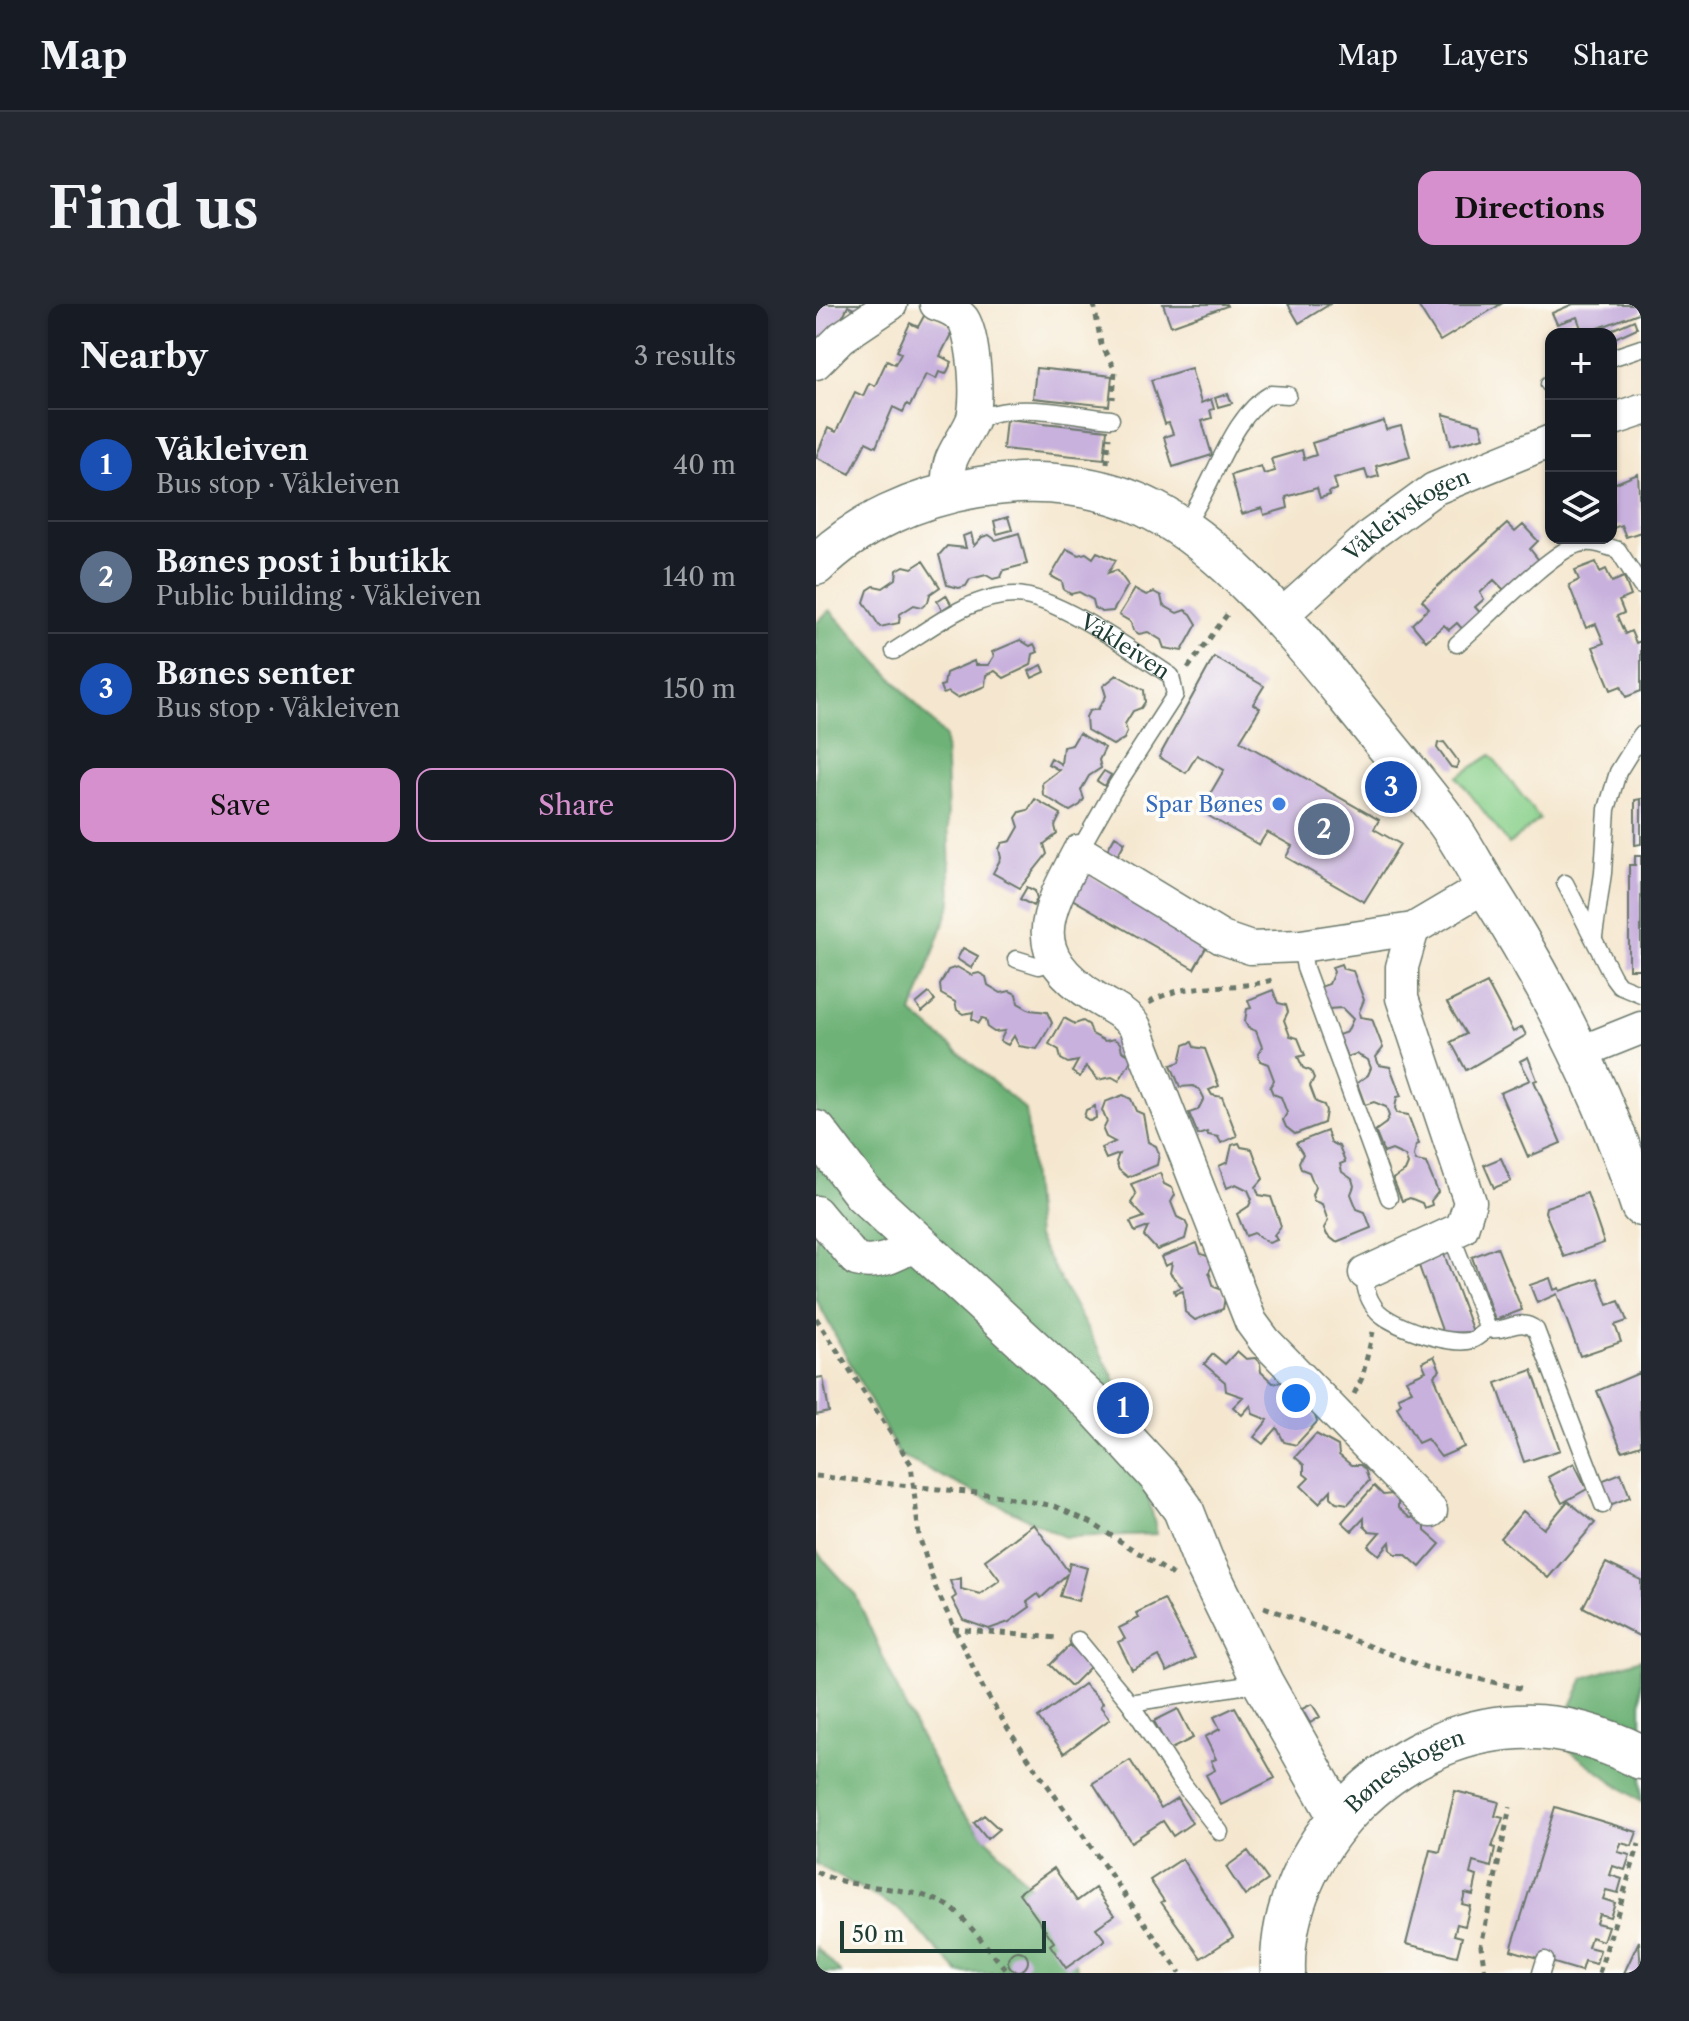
<!DOCTYPE html>
<meta charset="utf-8">
<style>
:root{--surface:#171b24;--page:#242831;--text:#f1f3f6;--muted:#9ea1a6;--line:#363941;--accent:#d690ce}
body{margin:0;font-family:"Libre Caslon Text",serif;background:var(--page);color:var(--text)}
.controls{position:absolute;right:24px;top:24px;display:grid;overflow:hidden;border-radius:16px;box-shadow:0 2px 6px #0004}
.controls button{width:72px;height:72px;display:grid;place-items:center;padding:0;border:0;border-bottom:2px solid var(--line);background:var(--surface);color:var(--text);font:40px sans-serif}
.scale{position:absolute;left:24px;bottom:20px;width:206px;box-sizing:border-box;padding-left:8px;border:4px solid #1f3d34;border-top:0;font-size:22px;line-height:28px;white-space:nowrap;color:#1f3d34;-webkit-text-stroke:6px #fdfcf7;paint-order:stroke}
.you{position:absolute;left:480px;top:1094px;width:28px;height:28px;margin:-20px;border:6px solid #fff;border-radius:50%;background:#1a73e8;box-shadow:0 0 0 12px #1a73e833}
.badge{display:grid;place-items:center;width:52px;height:52px;border-radius:50%;background:var(--accent);color:#fff;font-size:26px;font-weight:700}
.pin{position:absolute;translate:-50% -50%;border:4px solid #fff;box-shadow:0 2px 8px #0006}
.list{margin:0;padding:0;list-style:none}
h2{display:flex;justify-content:space-between;align-items:center;height:104px;margin:0;padding:0 32px;font-size:34px}
h2 small{font-size:26px;font-weight:400;color:var(--muted)}
.list li{display:grid;grid-template-columns:52px 1fr auto;gap:24px;align-items:center;box-sizing:border-box;height:112px;padding:0 32px;border-top:2px solid var(--line)}
.list b{display:block;font-size:30px;white-space:nowrap}
.list p{margin:0;font-size:26px;white-space:nowrap;color:var(--muted)}
.list em{font-size:26px;font-style:normal;color:var(--muted)}
.actions{display:flex;gap:16px;padding:24px 32px}
.actions a{flex:1;padding:18px 0;border:2px solid var(--accent);border-radius:16px;text-align:center;font-size:28px;color:var(--accent)}
.actions .main{background:var(--accent);color:#111}
.icon{flex:none;width:44px;height:44px;fill:none;stroke:currentColor;stroke-width:2;stroke-linecap:round;stroke-linejoin:round}
.map{position:relative;flex:none;width:825px;height:1669px;overflow:hidden;border-radius:16px}
header{display:flex;align-items:center;gap:48px;box-sizing:border-box;height:112px;padding:0 40px;background:var(--surface);border-bottom:2px solid var(--line)}
header strong{font-size:38px}
nav{display:flex;gap:44px;margin-inline-start:auto;font-size:28px}
.intro{display:flex;align-items:center;justify-content:space-between;box-sizing:border-box;height:192px;padding:0 48px}
h1{margin:0;font-size:56px}
.button{padding:20px 36px;border-radius:16px;background:var(--accent);color:#111;font-size:28px;font-weight:700}
main{display:flex;gap:48px;padding:0 48px}
aside{flex:1;background:var(--surface);border-radius:16px;box-shadow:0 2px 6px #0004}
.map>svg:first-child{display:block}
</style>
<header>
<strong>Map</strong>
<nav><a>Map</a><a>Layers</a><a>Share</a></nav>
</header>
<div class="intro"><h1>Find us</h1><a class="button">Directions</a></div>
<main>
<aside>
<h2>Nearby<small>3 results</small></h2>
<ul class="list">
<li><span class="badge" style="background:#1a4fb4">1</span><div><b>Våkleiven</b><p>Bus stop · Våkleiven</p></div><em>40 m</em></li>
<li><span class="badge" style="background:#5c6f8a">2</span><div><b>Bønes post i butikk</b><p>Public building · Våkleiven</p></div><em>140 m</em></li>
<li><span class="badge" style="background:#1a4fb4">3</span><div><b>Bønes senter</b><p>Bus stop · Våkleiven</p></div><em>150 m</em></li>
</ul>
<div class="actions"><a class="main">Save</a><a>Share</a></div>
</aside>
<div class="map">
<svg width="825" height="1669" viewBox="0 0 825 1669">
<rect width="100%" height="100%" fill="#fdfcf7"/>
<filter id="ink" filterUnits="userSpaceOnUse"><feTurbulence type="fractalNoise" baseFrequency=".0125" numOctaves="2"/><feDisplacementMap in="SourceGraphic" scale="16" xChannelSelector="R" yChannelSelector="G"/><feConvolveMatrix kernelMatrix="1 2 1 2 8 2 1 2 1" color-interpolation-filters="sRGB"/></filter>
<filter id="wash" filterUnits="userSpaceOnUse"><feTurbulence type="fractalNoise" baseFrequency=".006" numOctaves="4" result="noise"/><feDisplacementMap in="SourceGraphic" scale="32" xChannelSelector="R" yChannelSelector="G"/><feGaussianBlur stdDeviation="1.8" result="paint"/><feColorMatrix in="noise" values="0 0 0 0 0 0 0 0 0 0 0 0 0 0 0 0 0 1.4 0 .05"/><feComposite in="paint" operator="in"/></filter>
<g filter="url(#wash)">
<rect width="100%" height="100%" fill="#f5e7cf"/>
<path fill="#89d08b" stroke="#548660" stroke-width="2" d="M675,451L724,515L693,540L641,473Z"/>
<path fill="#6eb277" stroke="#467856" stroke-width="2" d="M14,306L129,432L135,599L96,709L210,806L221,933L311,1098L341,1230L248,1233L83,1151L0,995V319Z
M0,1247L39,1290L92,1409L138,1498L239,1610L263,1669H143L84,1606L0,1560Z
M825,1355V1498L739,1436L768,1374Z
M0,1643L25,1669H0Z"/>
<g id="blocks">
<path fill="#c8b1dd" d="M0,0H46L42,7L32,2L16,34L9,39L0,34Z
M347,0H410L411,2L355,22Z
M472,0H514L483,19Z
M608,0H685L624,37L603,3Z
M757,0H825V8L767,30L761,13L741,20L736,9Z
M109,10L138,24L124,52L136,58L130,70L123,68L120,75L110,70L94,102L91,100L87,108L77,103L60,143L50,138L34,170L0,153L12,124L20,128L39,88L47,92L53,79L59,82L71,56L79,60L85,49L81,47L94,19L102,23Z
M818,16L821,24L799,34L795,26Z
M220,64L296,72L293,102L217,94Z
M375,64L385,99L395,95L398,105L394,106L396,114L386,117L396,151L357,163L348,133L357,130L353,119L349,120L335,76Z
M412,90L416,99L402,103L399,94Z
M627,110L664,120L668,133L635,141Z
M190,115L291,126L288,155L187,145Z
M568,117L570,126L585,122L594,152L560,162L563,172L552,175L549,166L518,175L521,185L513,188L514,191L504,194L501,184L470,193L472,204L448,211L446,204L426,210L415,171L445,162L448,170L459,167L455,155L486,146L488,155L500,151L496,139Z
M822,170L825,228L810,233L805,221L795,225V181Z
M192,213L196,226L181,230L178,217Z
M691,220L699,228L707,221L722,237L714,245L725,259L691,289L678,276L664,289L668,295L659,303L667,312L649,328L641,319L633,326L628,321L610,337L596,320L613,304L606,296Z
M155,229L158,242L166,233L173,231L180,236L203,229L211,260L188,266L185,273L177,275L170,271L154,275L150,282L143,284L131,281L123,251L131,242L150,244L147,232Z
M251,245L262,251L270,249L277,254L281,248L300,256L292,269L301,266L312,281L297,307L286,308L279,304L277,296L263,288L255,290L248,286L246,278L235,272Z
M107,257L124,283L114,290L112,298L106,303L98,301L84,310L83,319L64,323L48,298L52,286L58,282L67,284L80,275L81,266L88,262L96,264Z
M780,258L784,268L790,265L796,278L808,273L815,292L803,297L808,309L801,312L809,330L815,327L820,339L825,337V387L810,393L805,382L795,386L777,343L788,339L780,320L770,324L753,281L763,276L759,266Z
M319,285L330,291L338,288L345,292L347,301L361,309L369,306L375,310L381,320L366,347L348,344L345,336L332,328L323,330L317,326L315,318L303,311Z
M130,291L135,300L126,306L121,297Z
M204,336L214,342L218,340L222,348L217,350L215,361L188,374L179,367L170,371L169,382L141,394L132,388L127,390L124,382L128,381L130,369L158,357L159,361H172L178,352L176,348Z
M398,353L448,382L437,400L444,404L424,437L563,516L558,525L584,540L548,598L470,553L476,542L451,528L443,541L384,507L408,466L381,451L370,469L343,453Z
M226,361L229,368L216,374L213,367Z
M301,371L328,386L329,398L325,404L317,407L309,420L311,428L308,435L297,441L271,426L270,413L273,407L282,405L290,392L287,382Z
M263,429L289,444L283,456L285,464L273,472L265,486L268,495L264,501L254,507L227,491L226,479L243,466L232,460L235,454L245,460L247,443L256,441Z
M628,438L643,458L640,464L635,463L621,444L622,439Z
M288,467L295,471L289,482L281,477Z
M219,495L245,510L239,522L241,530L228,540L231,550L204,584L177,569L185,554L183,545L186,539L195,537L203,523L200,514L204,508L212,506Z
M825,495V540L819,541V496Z
M299,532L309,538L300,554L290,548Z
M819,552H825V665H813V561H819Z
M264,566L392,640L378,665L251,592Z
M211,583L219,587L221,595L217,602L204,595Z
M147,644L162,652L155,664L141,655Z
M525,660L527,665L537,667L548,696L543,708L544,713L556,715L567,744L560,753L563,761L574,763L585,792L581,793L579,804L581,809L592,811L603,840L600,841L598,852L600,857L610,859L622,888L615,897L616,901L608,904L606,899L594,894L586,897L577,875L589,867L592,860L589,852L576,846L568,849L559,827L570,819L573,812L570,803L558,798L549,801L541,779L552,771L555,764L552,756L540,750L531,753L522,731L531,728L537,715L526,704L512,705L504,683L513,680L518,668L516,663Z
M141,663L155,671L163,669L170,673L172,681L185,689L194,687L200,690L202,699L214,706L231,708L236,719L221,745L203,742L198,732L192,741L184,737L189,727L178,728L172,724L170,715L166,714L163,719L156,715L157,708L147,710L141,706L139,698L125,690L124,681L132,666Z
M671,679L697,728L706,723L710,731L650,766L635,738L650,730L631,699Z
M457,686L462,699L470,701L472,708L468,716L474,732L482,734L489,751L482,753L487,764L495,767L498,774L494,782L500,798L508,801L510,807L508,819L479,830L470,823L467,816L471,809L465,793L457,790L454,783L458,776L452,760L444,757L442,750L446,743L440,727L432,724L429,717L431,705L435,704L432,696Z
M113,689L119,697L106,708L100,700Z
M248,714L259,720L267,717L273,721L276,730L289,737L298,735L304,739L306,747L317,753L303,777L296,773L282,776L270,762L264,773L256,768L262,757L252,759L245,755L243,746L233,740Z
M376,738L378,743L389,745L403,782L393,786L396,791L406,793L421,832L405,839L402,833L392,831L391,828L382,831L373,809L382,806L388,794L384,786L377,782L364,783L355,761L364,758L368,741Z
M712,753L721,776L718,777L745,839L712,853L684,789L714,776L704,757Z
M307,791L315,795L320,807L327,810L332,838L340,842L343,850L341,861L312,873L303,866L300,858L303,850L290,855L285,844L299,838L290,833L287,826L291,818L286,806L289,798Z
M279,802L280,814L274,817L268,813L270,806Z
M511,827L515,839L523,842L529,858L524,860L526,868L536,875L538,882L535,890L541,905L549,908L555,924L520,938L511,931L508,924L512,917L506,900L498,897L496,891L499,883L493,868L485,865L483,858L487,850L480,839Z
M423,839L425,843L436,845L447,875L440,883L443,891L455,893L465,922L458,931L461,936L453,939L438,929L430,932L421,910L433,902L436,895L432,886L420,880L411,884L403,862L412,858L416,841Z
M685,854L695,877L678,884L668,861Z
M344,869L348,880L356,884L359,891L355,898L361,913L369,917L372,923L369,935L341,946L328,932L332,923L319,928L314,918L328,913L315,899L320,891L315,880Z
M771,889L788,939L748,953L729,908L730,903Z
M381,939L385,950L394,953L397,960L393,968L398,983L407,986L409,993L407,1005L379,1016L369,1008L367,987L359,990L358,986L366,983L354,969L356,959L349,962L345,953Z
M681,943L706,1006L679,1016L656,953Z
M628,950L657,1028L627,1029L602,959Z
M734,974L738,986L743,984L744,987L782,974L792,1001L803,997L811,1017L799,1021L805,1038L764,1052L741,990L721,999L714,981Z
M421,1047L430,1055L439,1054L444,1059L445,1068L457,1079L466,1078L471,1083L472,1092L483,1102L492,1101L497,1106L501,1118L480,1141L468,1138L461,1124L447,1140L438,1133L452,1116L437,1110L435,1101L426,1111L417,1103L427,1093L410,1087L409,1078L388,1060L397,1050L409,1060Z
M618,1052L624,1066L618,1072L648,1143L625,1153L611,1135L602,1139L581,1103L585,1099L582,1093L596,1087L590,1076L610,1067L606,1058Z
M716,1066L744,1146L708,1158L680,1079Z
M823,1069L825,1141L806,1147L781,1087Z
M7,1073L13,1108L0,1111V1074Z
M500,1130L522,1142L523,1151L535,1161H544L549,1165L553,1177L532,1200L520,1198L515,1193V1186L503,1199L485,1182L493,1174L488,1170V1161L479,1153Z
M758,1159L771,1185L746,1199L732,1173Z
M805,1169L814,1193L794,1201L785,1177Z
M558,1182L567,1191L577,1190L582,1194V1204L594,1214L603,1213L609,1218V1227L624,1240L604,1263L589,1250H580L575,1246L574,1238L563,1251L552,1242L564,1228L553,1227L548,1222V1214L536,1227L526,1218Z
M752,1197L779,1219L732,1274L684,1234L707,1207L728,1225Z
M218,1220L252,1267L254,1259L271,1264L262,1297L244,1292L251,1270L225,1294L222,1290L211,1298L214,1303L193,1318L173,1325L147,1316L136,1295L140,1292L134,1277L145,1274V1285L164,1290L184,1276L169,1256Z
M790,1259L825,1276V1333L767,1303Z
M348,1295L379,1354L351,1368L343,1352L316,1366L302,1338L309,1335L303,1324L323,1314L320,1309Z
M254,1341L275,1362L255,1382L234,1361Z
M268,1380L287,1399L284,1402L294,1415L248,1449L222,1414Z
M496,1400L504,1413L494,1419L486,1405Z
M419,1403L459,1474L405,1501L390,1471L399,1466L395,1457L400,1455L389,1433L404,1425L398,1413Z
M362,1405L377,1434L353,1446L338,1417Z
M314,1456L345,1504L361,1494L376,1519L357,1532L347,1517L315,1538L277,1479Z
M639,1487L683,1498L679,1512L687,1514L676,1543L679,1544L675,1563L657,1558L654,1570L661,1572L657,1591L649,1589L646,1600L654,1602L649,1622L641,1620L638,1631L646,1633L641,1652L590,1640L614,1546L624,1548Z
M739,1503L821,1528L816,1542L805,1539L802,1548L814,1551L809,1566L797,1562L794,1571L806,1575L802,1589L790,1586L787,1595L799,1599L794,1613L783,1610L780,1619L792,1622L787,1637L775,1633L772,1643L784,1646L780,1660L768,1657L765,1667L695,1646Z
M168,1511L183,1525L171,1535L158,1519Z
M432,1547L452,1576L429,1592L410,1563Z
M366,1555L417,1633L385,1654L345,1598L348,1597L334,1576Z
M238,1564L261,1597L279,1584L298,1611L280,1624L289,1636L250,1664L234,1641L238,1638L203,1589Z
M823,1637L825,1669H808Z
M192 1657a10 10 0 1 1 20 0a10 10 0 1 1-20 0Z"/>
</g>
</g>
<g filter="url(#ink)">
<use href="#blocks" fill-opacity="0" stroke="#6a786a" stroke-width="2"/>
<g fill="none" stroke-linecap="round" stroke-linejoin="round">
<g stroke="#6a786a" stroke-width="19">
<g id="service">
<path d="M795,54L825,44"/>
<path d="M733,80L735,79"/>
<path d="M156,118C197,95 251,111 295,115"/>
<path d="M367,223C398,184 413,113 455,90L472,91"/>
<path d="M641,340C667,318 733,250 760,241C775,235 788,242 802,246L825,282"/>
<path id="s1" d="M78,347C114,325 154,291 199,291C239,291 320,349 355,372L359,391L297,487L263,547"/>
<path d="M749,579L797,673L803,681L825,690"/>
<path d="M778,632L787,569L791,505L802,468L825,431"/>
<path d="M485,642L489,664L573,894"/>
<path d="M200,655L223,662L237,658"/>
<path d="M635,931L672,1025C691,1029 703,1012 720,1026L787,1201"/>
<path d="M549,969C548,982 551,993 559,1004C571,1022 636,1043 656,1036C661,1034 667,1028 672,1025"/>
<path d="M262,1336L314,1399L364,1476L404,1528"/>
<path d="M314,1399L445,1379"/>
<path d="M725,1669L729,1656"/>
</g>
</g>
<g stroke="#6a786a" stroke-width="35">
<g id="minor">
<path d="M120,0C130,3 140,7 147,15C158,32 164,101 155,119C141,148 130,151 132,187"/>
<path d="M0,59L26,33L75,0"/>
<path d="M795,116L825,106"/>
<path id="s2" d="M464,313L555,231L618,185L735,137"/>
<path d="M765,748L825,724"/>
<path d="M0,908L40,956C61,962 81,951 99,941"/>
<path d="M549,969L646,924L654,898L586,694V663L597,625"/>
<path d="M615,1207L449,1037L435,1018L319,723C310,709 293,703 280,694C208,648 229,611 263,547L406,634L435,644L485,642L597,625L670,582"/>
</g>
</g>
<g stroke="#6a786a" stroke-width="43">
<path id="tertiary" d="M0,261C81,180 235,153 338,207C408,243 479,328 528,389C561,431 596,471 628,514C644,535 656,559 670,582C734,683 788,788 825,902
M0,827L47,889L278,1101L343,1172L367,1205L387,1256L447,1379L523,1514"/>
</g>
<g stroke="#6a786a" stroke-width="47">
<g id="secondary">
<path id="s3" d="M467,1669C463,1544 578,1428 702,1423C744,1421 787,1434 825,1453"/>
</g>
</g>
<path stroke="#6a786a" stroke-width="5" stroke-dasharray="6 6" stroke-linecap="butt" d="M278,0L285,40L299,66L297,95
M291,159L293,133
M372,364L413,308
M333,699C373,674 417,689 459,675
M0,1014L95,1160L103,1232L120,1285L167,1384L196,1431L364,1669
M538,1090L546,1074L557,1028
M0,1172L179,1191L238,1202L274,1218L357,1271
M448,1303L609,1363L708,1385
M137,1325L242,1334
M0,1568C41,1588 90,1579 131,1601C145,1608 180,1655 193,1669
M669,1669L665,1642L694,1503
M783,1669L823,1540"/>
<use href="#service" stroke="#fff" stroke-width="16"/>
<use href="#minor" stroke="#fff" stroke-width="32"/>
<use href="#tertiary" stroke="#fff" stroke-width="40"/>
<use href="#secondary" stroke="#fff" stroke-width="44"/>
</g>
</g>
<circle fill="#3f7fe0" stroke="#fdfcf7" stroke-width="3" cx="463" cy="500" r="8"/>
<g text-anchor="middle" stroke-width="7" stroke-linejoin="round" paint-order="stroke">
<g font-size="22" fill="#1f3d34" stroke="#fdfcf7">
<text dy="8" stroke="none"><textPath href="#s2" startOffset="164">Våkleivskogen</textPath></text>
<text dy="8" stroke="none"><textPath href="#s1" startOffset="258">Våkleiven</textPath></text>
<text dy="8" stroke="none"><textPath href="#s3" startOffset="250">Bønesskogen</textPath></text>
</g>
<g font-size="22" fill="#366cbe" stroke="#fdfcf7" text-anchor="end">
<text x="447" y="508">Spar Bønes</text>
</g>
</g>
</svg>
<div class="controls">
<button>+</button>
<button>−</button>
<button><svg class="icon" aria-label="layers" viewBox="0 0 24 24"><path d="M12 4l9 5-9 5-9-5zM3 14l9 5 9-5"/></svg></button>
</div>
<div class="scale">50 m</div>
<div class="you"></div>
<div class="pin badge" style="left:307px;top:1104px;background:#1a4fb4">1</div>
<div class="pin badge" style="left:508px;top:525px;background:#5c6f8a">2</div>
<div class="pin badge" style="left:575px;top:483px;background:#1a4fb4">3</div>
</div>
</main>
